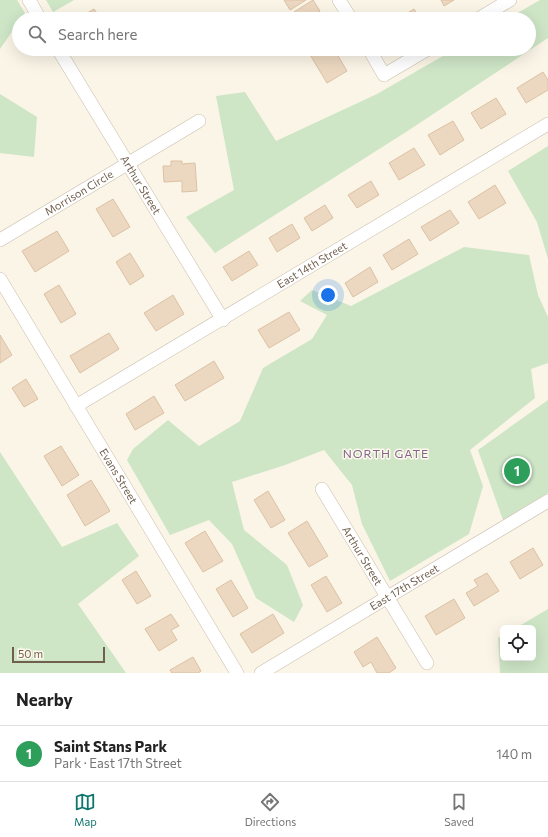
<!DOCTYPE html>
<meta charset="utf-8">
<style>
:root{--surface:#fff;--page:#f2f2f2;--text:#222;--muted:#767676;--line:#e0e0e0;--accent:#0f766e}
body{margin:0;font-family:Commissioner,sans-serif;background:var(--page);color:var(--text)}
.controls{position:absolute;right:12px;bottom:12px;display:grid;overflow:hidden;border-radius:6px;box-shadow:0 4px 16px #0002}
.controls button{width:36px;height:36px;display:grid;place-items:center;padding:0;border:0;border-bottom:1px solid var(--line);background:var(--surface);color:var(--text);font:20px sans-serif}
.scale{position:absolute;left:12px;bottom:10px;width:93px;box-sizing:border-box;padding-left:4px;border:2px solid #705f4e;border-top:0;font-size:11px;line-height:14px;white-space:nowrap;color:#705f4e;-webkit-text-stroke:3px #fdf9ec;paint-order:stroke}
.you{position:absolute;left:328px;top:295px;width:14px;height:14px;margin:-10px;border:3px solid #fff;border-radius:50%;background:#1a73e8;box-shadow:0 0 0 6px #1a73e833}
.badge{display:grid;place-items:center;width:26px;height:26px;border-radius:50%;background:var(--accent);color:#fff;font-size:13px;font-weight:700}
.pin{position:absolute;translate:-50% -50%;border:2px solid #fff;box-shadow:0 1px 4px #0006}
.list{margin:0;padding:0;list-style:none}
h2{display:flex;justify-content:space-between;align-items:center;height:52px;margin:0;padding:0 16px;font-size:17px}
h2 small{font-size:13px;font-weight:400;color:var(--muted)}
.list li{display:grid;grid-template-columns:26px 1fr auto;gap:12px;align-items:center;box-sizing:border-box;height:56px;padding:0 16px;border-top:1px solid var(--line)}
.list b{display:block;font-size:15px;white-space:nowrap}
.list p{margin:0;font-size:13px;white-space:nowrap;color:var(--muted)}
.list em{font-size:13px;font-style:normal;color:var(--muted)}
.icon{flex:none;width:22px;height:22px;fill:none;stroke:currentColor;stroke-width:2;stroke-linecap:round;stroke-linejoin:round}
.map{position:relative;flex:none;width:548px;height:673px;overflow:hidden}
.search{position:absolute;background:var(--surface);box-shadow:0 4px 16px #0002;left:12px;right:12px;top:12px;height:44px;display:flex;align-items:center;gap:10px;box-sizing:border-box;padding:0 14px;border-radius:22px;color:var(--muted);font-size:15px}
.sheet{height:108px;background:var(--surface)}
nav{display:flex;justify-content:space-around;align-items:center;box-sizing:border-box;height:56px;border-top:1px solid var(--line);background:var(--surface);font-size:11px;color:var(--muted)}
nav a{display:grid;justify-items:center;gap:2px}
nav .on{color:var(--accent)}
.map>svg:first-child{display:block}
</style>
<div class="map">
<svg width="548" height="673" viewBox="0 0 548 673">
<rect width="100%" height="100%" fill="#faf5e6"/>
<path fill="#cee5c6" d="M0,0H17L25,13L0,49Z
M46,0H74L53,12Z
M540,0H548V38L406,132L215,253L186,217L234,190L216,96L245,92L276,141L377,94L455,49H529V19H507Z
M0,94L37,117L34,157L0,153Z
M548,146V259L537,222L508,171Z
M464,247L529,255L538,295L548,317V363L531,369L535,398L470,450L483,486L469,534L390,581L362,524L352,485L324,450L285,465L232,482L244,530L287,565L303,605L294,622L256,598L232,544L209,520L170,535L127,460L133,449L168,420L199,446L240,421L263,368L312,339L327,315L300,301L312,290L351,306Z
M548,400V493L503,520L478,450Z
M0,452L62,547L117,523L139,556L78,604L126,673H0Z
M548,609V673H500L498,638L503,635V658H533V628H516Z"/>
<path fill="#ecd8c1" stroke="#dcc1a3" d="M284,0H306L290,10Z
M313,0L320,11L307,19H298L294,12Z
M441,0H454L444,6Z
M94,9L101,19H79V18Z
M414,9L420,19H398Z
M316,49H334L347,71L327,83L309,53Z
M543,72L548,80V90L526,103L517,88Z
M496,98L506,114L481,129L471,113Z
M453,121L464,140L440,155L428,135Z
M414,148L425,165L399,180L389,163Z
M171,161H182V164L195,163L197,191L182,192V181L164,182L163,166H171Z
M371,181L379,195L357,208L348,195Z
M495,185L506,203L479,219L468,202Z
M113,199L130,227L113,237L96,209Z
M325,205L333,218L312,231L304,218Z
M450,210L459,223L430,241L421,227Z
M292,224L300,238L277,252L269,238Z
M57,231L69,251L35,272L22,251Z
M409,239L418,254L392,270L383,255Z
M249,251L258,265L232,281L223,267Z
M130,253L144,276L130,285L116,262Z
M370,267L378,282L353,297L345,283Z
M59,285L76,314L61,323L44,294Z
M173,295L184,314L156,331L144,313Z
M289,312L300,330L269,348L258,330Z
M109,333L119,349L80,373L70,356Z
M0,335L12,355L0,363Z
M214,361L224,378L185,401L175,385Z
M26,379L38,399L24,407L12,388Z
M154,396L164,413L135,430L126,414Z
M61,446L79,475L62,486L44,456Z
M91,480L110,511L85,526L67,495Z
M268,491L285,520L271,528L254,500Z
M307,521L328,556L309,567L288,533Z
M205,531L223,561L203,572L185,543Z
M533,548L543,565L520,579L510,562Z
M136,571L151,596L137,604L122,580Z
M487,573L499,591L474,606L466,593L478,586L474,580Z
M326,576L342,603L327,612L311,585Z
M231,580L248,608L233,617L216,589Z
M454,599L465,618L436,635L425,616Z
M171,614L179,626L171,630L177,640L159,651L145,629Z
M273,614L284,633L252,653L240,634Z
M377,637L396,668L389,673H377L371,662L363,667L354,652Z
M193,657L201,671L198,673H172L170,670Z"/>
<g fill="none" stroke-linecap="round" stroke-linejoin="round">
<g stroke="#cabeae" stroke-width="14">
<g id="street">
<path d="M29,0L40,19"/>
<path d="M339,0L351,19"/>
<path d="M478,19L510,0"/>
<path id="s1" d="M58,49L223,320"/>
<path d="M369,49L384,75L428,49"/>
<path id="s2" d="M0,240L199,121"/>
<path id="s3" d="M0,279L237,673"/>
<path id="s4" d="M76,406L548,124"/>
<path id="s5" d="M322,489L427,663"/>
<path id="s6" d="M261,673L548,501"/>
</g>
</g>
<use href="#street" stroke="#fff" stroke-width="13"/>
</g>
<g text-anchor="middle" stroke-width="3" stroke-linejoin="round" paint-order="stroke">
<g font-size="11" fill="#705f4e" stroke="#fdf9ec">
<text dy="4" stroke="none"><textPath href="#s1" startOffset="159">Arthur Street</textPath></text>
<text dy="4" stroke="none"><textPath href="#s2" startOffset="92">Morrison Circle</textPath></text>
<text dy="4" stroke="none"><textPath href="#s4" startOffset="275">East 14th Street</textPath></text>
<text dy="4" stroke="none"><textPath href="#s3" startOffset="230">Evans Street</textPath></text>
<text dy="4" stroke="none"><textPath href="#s5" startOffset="78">Arthur Street</textPath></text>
<text dy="4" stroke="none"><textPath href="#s6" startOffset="167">East 17th Street</textPath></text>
</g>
<g font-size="12" letter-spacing="1" fill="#85668c" stroke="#fdf9ec">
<text x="386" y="458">NORTH GATE</text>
</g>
</g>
</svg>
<div class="controls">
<button><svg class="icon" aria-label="locate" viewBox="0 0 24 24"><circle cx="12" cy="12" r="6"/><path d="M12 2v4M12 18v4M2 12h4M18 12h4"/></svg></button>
</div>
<div class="scale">50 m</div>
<div class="you"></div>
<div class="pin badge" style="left:517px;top:471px;background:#2e9e5b">1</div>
<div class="search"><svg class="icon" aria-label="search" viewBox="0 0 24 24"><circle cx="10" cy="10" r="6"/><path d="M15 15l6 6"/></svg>Search here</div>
</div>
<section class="sheet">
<h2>Nearby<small></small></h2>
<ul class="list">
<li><span class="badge" style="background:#2e9e5b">1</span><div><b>Saint Stans Park</b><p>Park · East 17th Street</p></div><em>140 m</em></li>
</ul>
</section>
<nav>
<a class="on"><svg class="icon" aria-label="map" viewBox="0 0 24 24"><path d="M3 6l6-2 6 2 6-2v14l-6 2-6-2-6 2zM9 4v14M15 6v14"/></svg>Map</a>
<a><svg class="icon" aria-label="directions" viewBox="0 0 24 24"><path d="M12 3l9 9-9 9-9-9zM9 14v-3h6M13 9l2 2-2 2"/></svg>Directions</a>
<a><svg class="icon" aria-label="saved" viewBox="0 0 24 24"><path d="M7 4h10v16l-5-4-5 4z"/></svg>Saved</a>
</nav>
